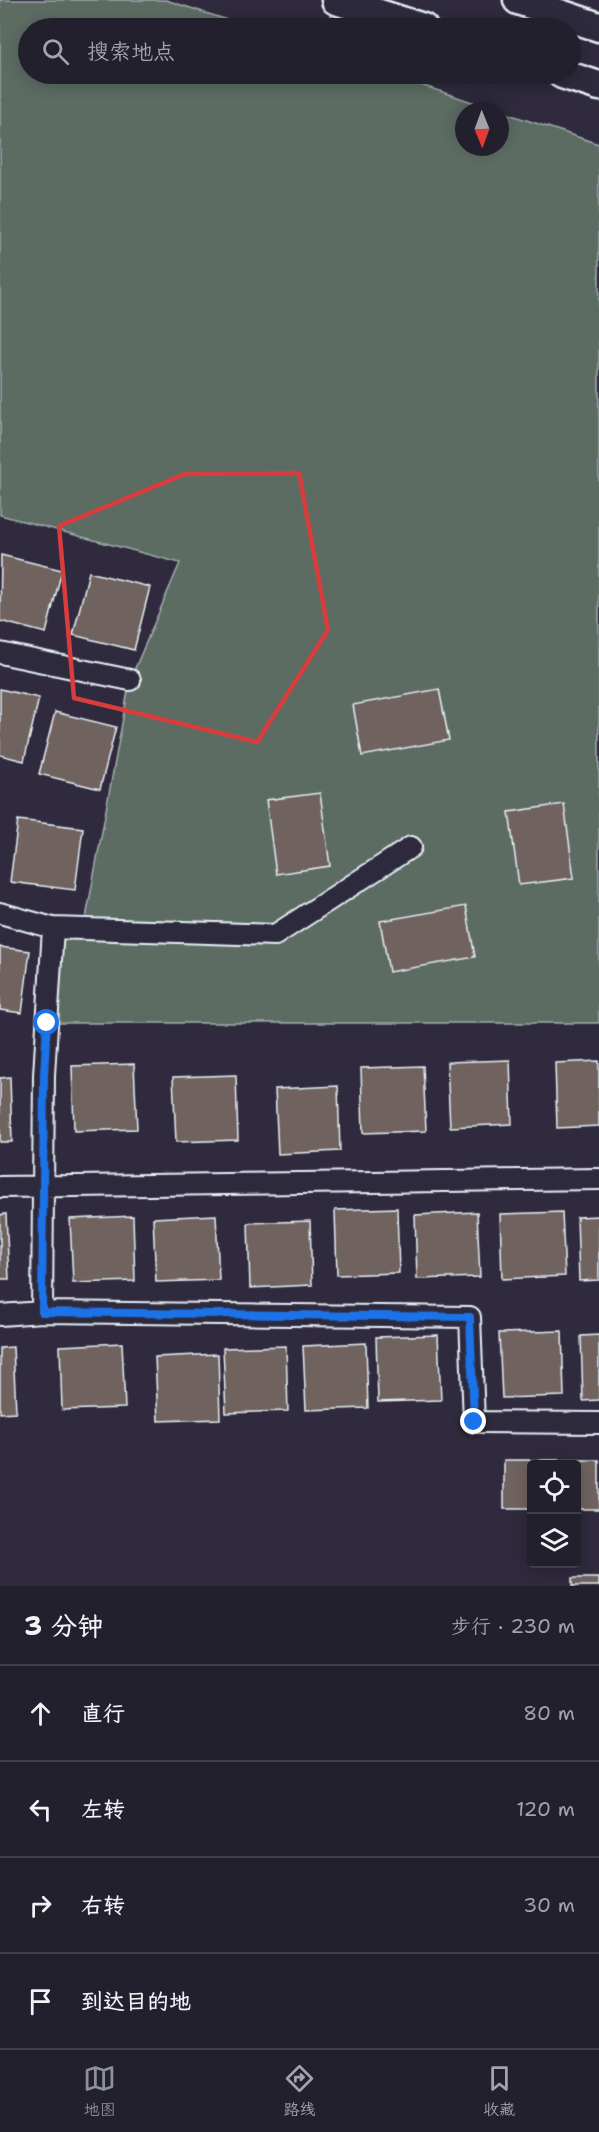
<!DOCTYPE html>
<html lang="zh">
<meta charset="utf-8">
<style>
:root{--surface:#23202e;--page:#2b2836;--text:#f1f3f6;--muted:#a3a3aa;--line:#403e4a;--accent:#8c9099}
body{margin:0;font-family:"Shantell Sans","LXGW WenKai TC",sans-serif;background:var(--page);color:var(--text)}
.controls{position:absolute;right:18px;bottom:18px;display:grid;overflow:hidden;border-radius:6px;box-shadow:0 3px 15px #0003}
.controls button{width:54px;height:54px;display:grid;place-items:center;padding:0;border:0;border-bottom:2px solid var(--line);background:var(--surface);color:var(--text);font:30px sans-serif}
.compass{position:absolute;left:455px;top:102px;width:54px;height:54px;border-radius:50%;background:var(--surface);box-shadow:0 3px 15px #0003;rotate:179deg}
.stop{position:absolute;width:18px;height:18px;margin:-14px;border:4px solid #1a73e8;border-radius:50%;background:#fff}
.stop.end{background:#1a73e8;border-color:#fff;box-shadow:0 2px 6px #0008}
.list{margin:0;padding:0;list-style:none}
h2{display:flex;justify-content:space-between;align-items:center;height:78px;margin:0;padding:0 24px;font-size:26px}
h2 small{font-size:20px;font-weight:400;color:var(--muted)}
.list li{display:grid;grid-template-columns:39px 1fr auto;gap:18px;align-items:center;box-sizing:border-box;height:96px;padding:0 24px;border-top:2px solid var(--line)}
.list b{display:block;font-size:22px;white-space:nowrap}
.list em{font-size:20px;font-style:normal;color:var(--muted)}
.icon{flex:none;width:33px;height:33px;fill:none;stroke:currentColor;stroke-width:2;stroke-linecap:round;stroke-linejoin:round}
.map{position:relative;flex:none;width:599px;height:1586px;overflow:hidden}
.search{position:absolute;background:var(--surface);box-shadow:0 3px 15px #0003;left:18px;right:18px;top:18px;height:66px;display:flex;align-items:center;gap:15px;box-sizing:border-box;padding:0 21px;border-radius:33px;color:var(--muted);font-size:22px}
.sheet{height:462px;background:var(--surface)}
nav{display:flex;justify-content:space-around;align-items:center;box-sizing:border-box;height:84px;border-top:2px solid var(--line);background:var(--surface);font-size:16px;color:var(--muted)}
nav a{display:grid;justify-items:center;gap:3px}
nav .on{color:var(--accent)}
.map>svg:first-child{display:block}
</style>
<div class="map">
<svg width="599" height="1586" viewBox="0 0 599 1586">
<rect width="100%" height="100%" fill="#2f2a3d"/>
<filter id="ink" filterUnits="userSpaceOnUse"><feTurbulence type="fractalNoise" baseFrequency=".0167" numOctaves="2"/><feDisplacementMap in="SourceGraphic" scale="12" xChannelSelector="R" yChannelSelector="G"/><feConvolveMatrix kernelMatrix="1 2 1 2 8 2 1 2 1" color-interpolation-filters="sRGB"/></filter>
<g filter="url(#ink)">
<path fill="#5b6c64" stroke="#a2aeae" stroke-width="1.5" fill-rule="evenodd" d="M0,0H166L252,28H28V74H388L599,144V1023H47L53,928L84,929L130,680L180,563L0,515ZM464,111H500V147H464Z"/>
<path fill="#6f635e" stroke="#e8f1f8" stroke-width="1.5" d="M1,555L62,570L46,633L0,621Z
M89,572L150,587L134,650L73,635Z
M0,689L39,698L24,761L0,755Z
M439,689L449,740L362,756L353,705Z
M55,712L116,727L100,789L39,774Z
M320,793L330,866L276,874L266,800Z
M564,804L574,878L519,885L509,812Z
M18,820L83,828L75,890L10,882Z
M466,906L475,957L389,972L380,921Z
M0,947L30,951L22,1013L0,1010Z
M510,1060L512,1124L450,1127L447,1062Z
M599,1061V1126L557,1128L555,1063Z
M134,1064L137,1129L74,1131L72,1066Z
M423,1066L426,1131L363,1133L361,1068Z
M236,1075L238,1140L176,1142L173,1077Z
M10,1077L12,1142H0V1078Z
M338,1086L340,1151L278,1154L275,1089Z
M397,1208L399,1273L337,1275L335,1210Z
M477,1212L480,1277L417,1279L415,1215Z
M562,1212L565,1276L502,1279L500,1214Z
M6,1214L9,1279H0V1215Z
M216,1215L219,1280L156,1282L153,1218Z
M133,1216L135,1281L73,1283L70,1219Z
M599,1216V1280L579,1281L577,1217Z
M310,1221L312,1285L250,1288L248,1223Z
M562,1331L564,1396L502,1398L499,1333Z
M438,1335L441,1400L378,1402L376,1337Z
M599,1335V1400L583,1401L581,1336Z
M122,1343L125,1408L62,1410L60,1346Z
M366,1343L368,1408L306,1410L303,1346Z
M286,1346L288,1411L226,1413L223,1348Z
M13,1347L16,1412L0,1413V1348Z
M218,1354L220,1419L158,1421L155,1357Z
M504,1460H599V1509H576V1464H532V1509H504Z
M572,1578H599V1586H572Z"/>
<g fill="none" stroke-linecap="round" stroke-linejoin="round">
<g stroke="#e8f1f8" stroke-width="24">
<path id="minor" d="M0,653L130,680
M0,913L53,928L44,1075L42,1312L470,1317L474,1422L599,1423
M53,928L275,935L411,847
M0,1187L599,1179
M0,1315L42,1312"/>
</g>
<g stroke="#e8f1f8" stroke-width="33">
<path id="secondary" d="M336,0L423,28
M518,0L599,27
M562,74L599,86"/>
</g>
<use href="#minor" stroke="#2f2a3d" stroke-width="20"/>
<use href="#secondary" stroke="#2f2a3d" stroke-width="28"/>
</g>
</g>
<g fill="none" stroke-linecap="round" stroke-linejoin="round" filter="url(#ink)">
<path stroke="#1a73e8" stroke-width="8" d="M47,1023L44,1075L42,1312L470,1317L474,1422"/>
</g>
<path fill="none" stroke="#d83c3d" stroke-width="4.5" stroke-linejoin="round" d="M299,473L328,630L257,742L74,698L59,526L185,474Z"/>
</svg>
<div class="controls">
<button><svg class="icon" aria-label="locate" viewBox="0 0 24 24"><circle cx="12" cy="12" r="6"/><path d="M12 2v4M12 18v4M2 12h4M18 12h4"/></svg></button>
<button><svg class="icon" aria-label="layers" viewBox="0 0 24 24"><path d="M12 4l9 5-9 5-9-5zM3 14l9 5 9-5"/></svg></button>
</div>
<svg class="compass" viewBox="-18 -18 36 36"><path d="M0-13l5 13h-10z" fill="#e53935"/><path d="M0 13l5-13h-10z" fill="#a3a3aa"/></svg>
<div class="stop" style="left:47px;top:1023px"></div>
<div class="stop end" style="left:474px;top:1422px"></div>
<div class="search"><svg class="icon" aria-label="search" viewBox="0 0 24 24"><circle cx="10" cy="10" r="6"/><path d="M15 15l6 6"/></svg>搜索地点</div>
</div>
<section class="sheet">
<h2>3 分钟<small>步行 · 230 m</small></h2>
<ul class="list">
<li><svg class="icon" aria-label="ahead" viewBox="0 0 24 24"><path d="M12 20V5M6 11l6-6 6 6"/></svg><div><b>直行</b></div><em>80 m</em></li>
<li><svg class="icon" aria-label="left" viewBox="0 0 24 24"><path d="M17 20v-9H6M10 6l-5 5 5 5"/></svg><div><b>左转</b></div><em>120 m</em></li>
<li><svg class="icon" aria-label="right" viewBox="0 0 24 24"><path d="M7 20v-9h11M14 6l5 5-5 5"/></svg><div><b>右转</b></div><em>30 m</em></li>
<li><svg class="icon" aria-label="arrive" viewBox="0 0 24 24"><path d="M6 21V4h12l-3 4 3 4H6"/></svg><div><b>到达目的地</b></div></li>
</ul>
</section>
<nav>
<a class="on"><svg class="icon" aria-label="map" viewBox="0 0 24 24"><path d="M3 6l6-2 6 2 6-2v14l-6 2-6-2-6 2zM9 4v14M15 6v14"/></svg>地图</a>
<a><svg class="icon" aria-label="directions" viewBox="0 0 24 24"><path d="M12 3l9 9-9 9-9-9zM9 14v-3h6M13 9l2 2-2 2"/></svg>路线</a>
<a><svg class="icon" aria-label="saved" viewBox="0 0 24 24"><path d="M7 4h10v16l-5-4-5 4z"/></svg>收藏</a>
</nav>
